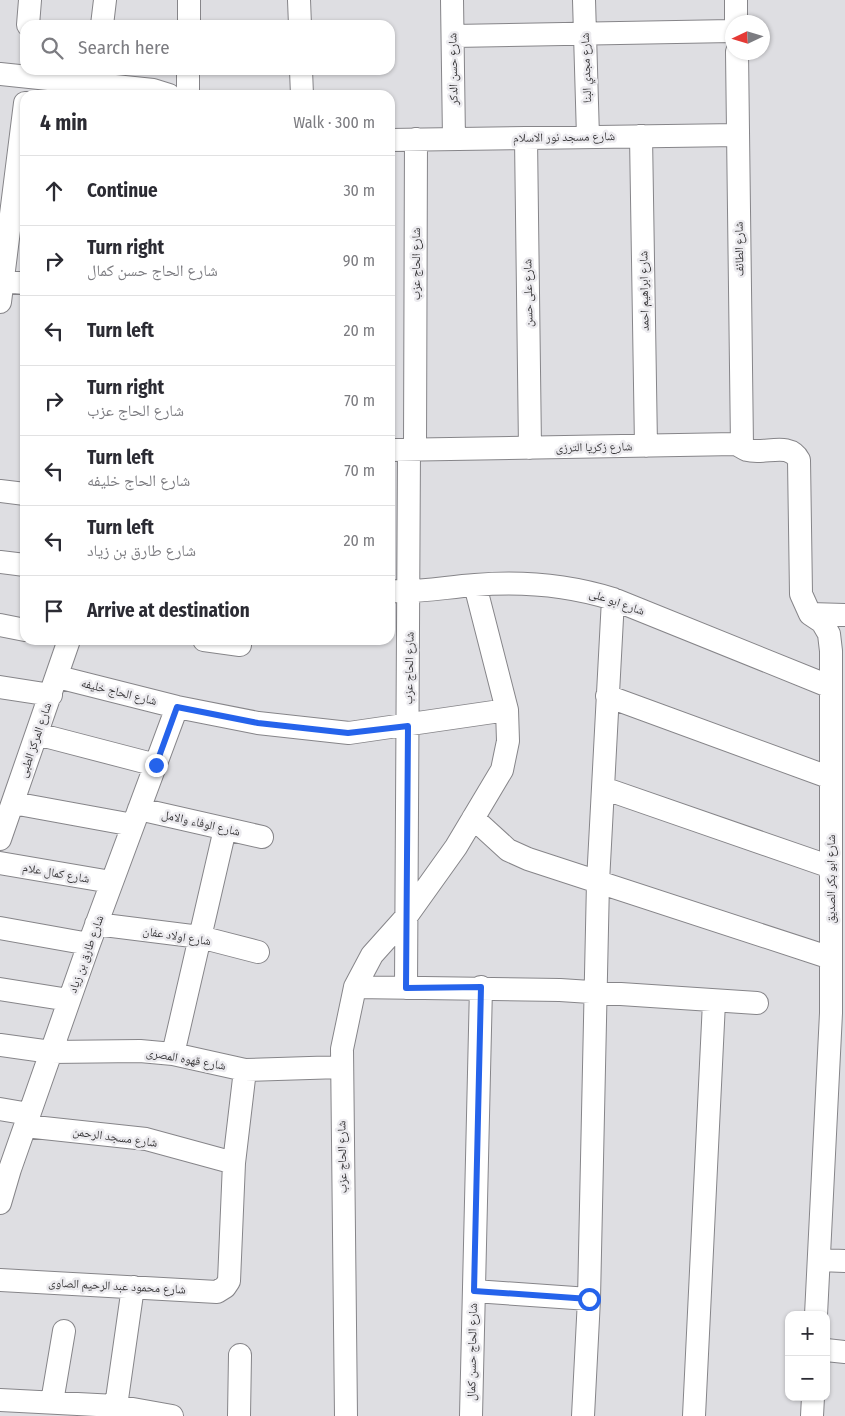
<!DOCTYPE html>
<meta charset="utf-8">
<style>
:root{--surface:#fff;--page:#f2f2f3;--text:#2b2b33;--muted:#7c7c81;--line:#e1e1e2}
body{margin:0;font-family:"Fira Sans Condensed","Noto Naskh Arabic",sans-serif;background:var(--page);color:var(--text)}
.controls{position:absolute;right:15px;bottom:15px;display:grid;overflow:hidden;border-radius:10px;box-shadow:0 1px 4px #0004}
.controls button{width:45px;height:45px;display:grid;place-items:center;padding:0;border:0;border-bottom:1px solid var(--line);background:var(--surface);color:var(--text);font:25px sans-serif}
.compass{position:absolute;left:725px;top:15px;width:45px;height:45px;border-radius:50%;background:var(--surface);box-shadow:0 1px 4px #0004;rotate:266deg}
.stop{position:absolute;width:15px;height:15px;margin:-11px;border:4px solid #2563eb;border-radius:50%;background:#fff}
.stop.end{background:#2563eb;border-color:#fff;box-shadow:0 1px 5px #0008}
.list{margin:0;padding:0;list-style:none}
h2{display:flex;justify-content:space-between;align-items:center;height:65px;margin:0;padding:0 20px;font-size:21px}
h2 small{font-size:16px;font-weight:400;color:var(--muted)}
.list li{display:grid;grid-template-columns:32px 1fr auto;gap:15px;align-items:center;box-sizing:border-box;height:70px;padding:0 20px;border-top:1px solid var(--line)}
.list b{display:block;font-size:19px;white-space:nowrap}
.list p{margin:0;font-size:16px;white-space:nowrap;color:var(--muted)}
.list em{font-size:16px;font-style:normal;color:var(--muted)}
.icon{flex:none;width:28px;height:28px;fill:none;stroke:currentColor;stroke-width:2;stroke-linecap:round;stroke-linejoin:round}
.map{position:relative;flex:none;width:845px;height:1416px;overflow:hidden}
.search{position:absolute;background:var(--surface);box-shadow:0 1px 4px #0004;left:20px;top:20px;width:375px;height:55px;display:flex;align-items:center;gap:12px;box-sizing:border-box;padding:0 18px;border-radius:15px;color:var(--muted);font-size:19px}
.panel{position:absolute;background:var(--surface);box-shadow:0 1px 4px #0004;left:20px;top:90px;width:375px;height:555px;border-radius:15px}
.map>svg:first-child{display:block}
</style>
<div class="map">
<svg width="845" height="1416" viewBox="0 0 845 1416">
<rect width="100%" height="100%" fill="#dedee2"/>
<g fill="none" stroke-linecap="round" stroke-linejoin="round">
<g stroke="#868589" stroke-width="24">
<path id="minor" d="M299,0L300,25
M452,0L454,139
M584,0L588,137
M736,0V22
M28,25L30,0
M102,25L105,0
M189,25V0
M453,36L732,31
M737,52L742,446
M301,70L302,95
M0,74L153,90L169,95
M188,95V70
M641,136L646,446
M526,138L530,448
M390,140L738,135
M0,281L25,283
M0,302L25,103
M415,449L416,139
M390,450L736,444C740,446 744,449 747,450C765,455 789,441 799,460L801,594L810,614L822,622L829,634L831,651V1013L816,1315
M0,491L25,494
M0,562L25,565
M390,591C419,593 446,587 475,585C522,581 568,585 613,599L831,687
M810,614L845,615
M0,625L25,630
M204,640L240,645
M58,677L177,707L258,723L349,733L507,710
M0,687L51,695
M607,696L831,778
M37,734L156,765
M603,788L831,867
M13,803L133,825
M139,809L262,837
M473,818L508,850L528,859L831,958
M0,839L69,640
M0,863L111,882
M96,924L200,937L258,952
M0,928L89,944
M355,987L560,990L757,1003
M406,988L409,449
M0,989L69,1000
M0,1045L51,1052L140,1051L173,1054L245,1070L341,1067
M173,1054L225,829
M0,1109L29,1114
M25,1126L146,1139L234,1163
M0,1203L10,1169L89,944L177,707
M819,1260L845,1261
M0,1280L217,1292L225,1287L229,1281L234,1163L245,1070
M474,1291L589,1299
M826,1350L845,1352
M0,1400L116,1406L172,1416
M52,1402L64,1331
M116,1406L133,1287
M239,1416L240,1355
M346,1416L342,1049L355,987L372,955L406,917L456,847L502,770L508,741L507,710L475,585
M471,1416L481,987
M583,1416L589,1299L598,882L613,599
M694,1416L714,1002
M812,1416L813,1397"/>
</g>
<use href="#minor" stroke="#fff" stroke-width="22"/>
</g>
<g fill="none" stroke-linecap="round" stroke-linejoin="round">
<path stroke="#2563eb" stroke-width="6" d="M156,765L177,707L258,723L348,733L408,726L406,988L481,987L474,1291L589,1299"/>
</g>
<g text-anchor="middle" stroke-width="5" stroke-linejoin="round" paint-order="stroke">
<g font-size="12" fill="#383739" stroke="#ecebef">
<text transform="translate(586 68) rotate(-92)" y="4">شارع مجدي البنا</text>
<text transform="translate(453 69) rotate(-91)" y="4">شارع حسن الدكر</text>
<text transform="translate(564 137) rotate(-1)" y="4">شارع مسجد نور الاسلام</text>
<text transform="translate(739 249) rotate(-91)" y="4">شارع الطائف</text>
<text transform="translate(416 264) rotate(-90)" y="4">شارع الحاج عزب</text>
<text transform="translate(644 291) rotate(-91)" y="4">شارع ابراهيم احمد</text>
<text transform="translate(528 293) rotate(-91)" y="4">شارع على حسن</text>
<text transform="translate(594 447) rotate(-1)" y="4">شارع زكريا الترزى</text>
<text transform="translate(617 602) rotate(19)" y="4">شارع ابو على</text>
<text transform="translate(409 668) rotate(-89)" y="4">شارع الحاج عزب</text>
<text transform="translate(119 692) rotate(14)" y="4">شارع الحاج خليفه</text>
<text transform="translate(35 740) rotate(-71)" y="4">شارع المركز الطبى</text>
<text transform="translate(201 823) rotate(13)" y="4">شارع الوفاء والامل</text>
<text transform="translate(56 873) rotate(10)" y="4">شارع كمال علام</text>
<text transform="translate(831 879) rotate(-90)" y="4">شارع ابو بكر الصديق</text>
<text transform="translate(177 936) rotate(9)" y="4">شارع اولاد عفان</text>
<text transform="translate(86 954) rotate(-70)" y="4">شارع طارق بن زياد</text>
<text transform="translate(186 1059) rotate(10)" y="4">شارع قهوه المصرى</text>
<text transform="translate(115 1137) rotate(8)" y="4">شارع مسجد الرحمن</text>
<text transform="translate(342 1157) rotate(-91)" y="4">شارع الحاج عزب</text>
<text transform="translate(117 1286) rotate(3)" y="4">شارع محمود عبد الرحيم الصاوى</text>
<text transform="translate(472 1352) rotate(-89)" y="4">شارع الحاج حسن كمال</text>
</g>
</g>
</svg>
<div class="controls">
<button>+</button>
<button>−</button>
</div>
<svg class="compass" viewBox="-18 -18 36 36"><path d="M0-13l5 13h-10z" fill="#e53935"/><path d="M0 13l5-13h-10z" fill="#7c7c81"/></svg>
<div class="stop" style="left:589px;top:1299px"></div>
<div class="stop end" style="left:156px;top:765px"></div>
<div class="search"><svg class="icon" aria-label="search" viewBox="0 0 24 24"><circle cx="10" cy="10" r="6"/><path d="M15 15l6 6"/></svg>Search here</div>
<section class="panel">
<h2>4 min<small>Walk · 300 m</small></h2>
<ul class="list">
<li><svg class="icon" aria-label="ahead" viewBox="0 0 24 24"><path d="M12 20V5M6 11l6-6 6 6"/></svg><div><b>Continue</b></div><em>30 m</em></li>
<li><svg class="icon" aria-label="right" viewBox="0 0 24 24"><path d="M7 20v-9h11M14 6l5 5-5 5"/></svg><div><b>Turn right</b><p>شارع الحاج حسن كمال</p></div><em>90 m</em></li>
<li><svg class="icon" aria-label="left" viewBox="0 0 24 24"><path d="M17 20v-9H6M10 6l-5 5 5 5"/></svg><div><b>Turn left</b></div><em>20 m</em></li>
<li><svg class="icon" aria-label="right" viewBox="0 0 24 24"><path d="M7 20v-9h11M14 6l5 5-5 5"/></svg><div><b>Turn right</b><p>شارع الحاج عزب</p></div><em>70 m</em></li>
<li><svg class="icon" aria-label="left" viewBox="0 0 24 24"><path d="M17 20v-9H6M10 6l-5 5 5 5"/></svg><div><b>Turn left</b><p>شارع الحاج خليفه</p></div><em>70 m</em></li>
<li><svg class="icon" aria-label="left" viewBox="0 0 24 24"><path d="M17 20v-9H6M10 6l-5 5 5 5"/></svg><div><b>Turn left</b><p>شارع طارق بن زياد</p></div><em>20 m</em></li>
<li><svg class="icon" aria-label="arrive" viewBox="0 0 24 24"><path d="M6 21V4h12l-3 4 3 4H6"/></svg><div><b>Arrive at destination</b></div></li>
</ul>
</section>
</div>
